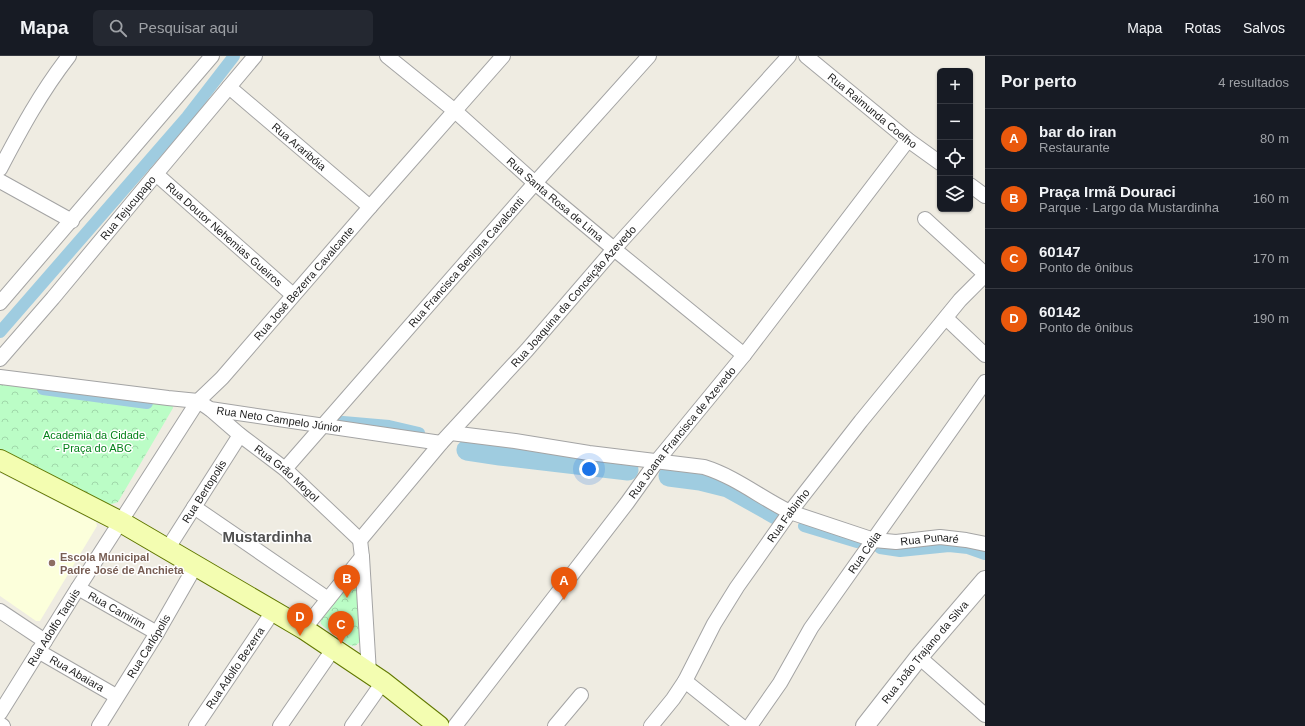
<!DOCTYPE html>
<html lang="pt">
<meta charset="utf-8">
<style>
:root{--surface:#171b24;--page:#242831;--text:#f1f3f6;--muted:#9ea1a6;--line:#363941;--accent:#ea580c}
body{margin:0;font-family:Helvetica,sans-serif;background:var(--page);color:var(--text)}
.controls{position:absolute;right:12px;top:12px;display:grid;overflow:hidden;border-radius:6px;box-shadow:0 1px 3px #0004}
.controls button{width:36px;height:36px;display:grid;place-items:center;padding:0;border:0;border-bottom:1px solid var(--line);background:var(--surface);color:var(--text);font:20px sans-serif}
.you{position:absolute;left:589px;top:413px;width:14px;height:14px;margin:-10px;border:3px solid #fff;border-radius:50%;background:#1a73e8;box-shadow:0 0 0 6px #1a73e833}
.badge{display:grid;place-items:center;width:26px;height:26px;border-radius:50%;background:var(--accent);color:#fff;font-size:13px;font-weight:700}
.pin{position:absolute;translate:-50% -33px;filter:drop-shadow(0 1px 2px #0008)}
.pin::after{content:'';position:absolute;top:21px;width:14px;height:12px;background:inherit;clip-path:polygon(0 0,100% 0,50% 100%)}
.list{margin:0;padding:0;list-style:none}
h2{display:flex;justify-content:space-between;align-items:center;height:52px;margin:0;padding:0 16px;font-size:17px}
h2 small{font-size:13px;font-weight:400;color:var(--muted)}
.list li{display:grid;grid-template-columns:26px 1fr auto;gap:12px;align-items:center;box-sizing:border-box;height:60px;padding:0 16px;border-top:1px solid var(--line)}
.list b{display:block;font-size:15px;white-space:nowrap}
.list p{margin:0;font-size:13px;white-space:nowrap;color:var(--muted)}
.list em{font-size:13px;font-style:normal;color:var(--muted)}
.icon{flex:none;width:22px;height:22px;fill:none;stroke:currentColor;stroke-width:2;stroke-linecap:round;stroke-linejoin:round}
.map{position:relative;flex:none;width:985px;height:670px;overflow:hidden}
header{display:flex;align-items:center;gap:24px;box-sizing:border-box;height:56px;padding:0 20px;background:var(--surface);border-bottom:1px solid var(--line)}
header strong{font-size:19px}
nav{display:flex;gap:22px;margin-inline-start:auto;font-size:14px}
.search{width:280px;height:36px;background:var(--page);display:flex;align-items:center;gap:10px;box-sizing:border-box;padding:0 14px;border-radius:6px;color:var(--muted);font-size:15px}
main{display:flex}
aside{flex:1;background:var(--surface)}
.map>svg:first-child{display:block}
</style>
<header>
<strong>Mapa</strong>
<div class="search"><svg class="icon" aria-label="search" viewBox="0 0 24 24"><circle cx="10" cy="10" r="6"/><path d="M15 15l6 6"/></svg>Pesquisar aqui</div>
<nav><a>Mapa</a><a>Rotas</a><a>Salvos</a></nav>
</header>
<main>
<div class="map">
<svg width="985" height="670" viewBox="0 0 985 670">
<defs>
<pattern id="park-crowns" width="20" height="18" patternUnits="userSpaceOnUse"><rect width="20" height="18" fill="#bbfdc6"/><path d="M2 6a3 3 0 1 1 6 0M12 15a3 3 0 1 1 6 0" fill="none" stroke="#a0d8aa"/></pattern>
</defs>
<rect width="100%" height="100%" fill="#efece2"/>
<path fill="#fcffdb" d="M0,417L96,466L97,470L40,565H36L0,540Z"/>
<path fill="url(#park-crowns)" d="M0,324L172,348L173,352L118,446L112,448H106L0,393Z
M352,521L357,523L361,585L355,590L349,589L324,571L321,568L320,563Z"/>
<g fill="none" stroke-linecap="round" stroke-linejoin="round">
<path stroke="#9fcce0" stroke-width="12" d="M0,276L187,61L234,0
M43,333L147,347
M343,366L389,370L419,377
M804,470L857,486
M880,492L900,495L949,490L968,492L985,498"/>
<path stroke="#9fcce0" stroke-width="21" d="M467,394L500,399L628,414
M669,420L700,424L728,431L776,458"/>
<g stroke="#a4a4a4" stroke-width="16">
<g id="minor">
<path id="s1" d="M387,0L455,55L535,127L614,193L744,299"/>
<path id="s2" d="M806,0L908,84L940,107"/>
<path id="s3" d="M229,31L370,151"/>
<path d="M0,113C21,73 41,36 69,0"/>
<path id="s4" d="M156,118L293,239"/>
<path d="M0,125L72,165"/>
<path d="M970,129L985,140"/>
<path d="M925,163L985,218"/>
<path d="M0,247L212,0"/>
<path d="M946,262L985,299"/>
<path id="s5" d="M0,303L53,242L156,118L255,0"/>
<path id="s6" d="M0,321L168,342L198,345L210,353L441,387"/>
<path id="s7" d="M210,353L240,379L285,413L360,484"/>
<path id="s8" d="M451,377L515,385L589,397L704,411C736,421 761,442 790,456L874,484L896,486L940,481L966,484L985,488"/>
<path id="s9" d="M285,413L535,127L649,0"/>
<path d="M194,451L328,543"/>
<path id="s10" d="M360,484L441,387L527,294L614,193L789,0"/>
<path d="M360,484L362,501L369,617"/>
<path id="s11" d="M168,492L240,379"/>
<path id="s12" d="M78,532L157,577"/>
<path d="M0,555L45,585"/>
<path d="M304,573L362,501"/>
<path id="s13" d="M38,595L116,640"/>
<path d="M919,601L985,659"/>
<path d="M685,625L741,670"/>
<path id="s14" d="M0,657L78,532L198,345L222,322L370,151L503,0"/>
<path d="M0,668L3,670"/>
<path id="s15" d="M99,670L157,577L196,509"/>
<path id="s16" d="M196,670L274,554"/>
<path d="M280,670L334,592"/>
<path d="M352,670L383,626"/>
<path id="s17" d="M455,670L627,447L657,405L744,299L908,84"/>
<path d="M555,670L581,639"/>
<path id="s18" d="M651,670L673,643L685,625L714,568L737,531L790,456L861,365L960,244L985,219"/>
<path id="s19" d="M750,670L780,627L811,572L985,326"/>
</g>
</g>
<g stroke="#a4a4a4" stroke-width="20">
<g id="tertiary">
<path id="s20" d="M865,670L919,601L985,524"/>
</g>
</g>
<g stroke="#617800" stroke-width="22">
<path id="secondary" d="M0,404L121,466L304,573L383,626L439,670"/>
</g>
<use href="#minor" stroke="#fff" stroke-width="14"/>
<use href="#tertiary" stroke="#fff" stroke-width="18"/>
<use href="#secondary" stroke="#f3fdb1" stroke-width="20"/>
</g>
<circle fill="#8d6e63" stroke="#fff" stroke-width="1.5" cx="52" cy="507" r="4"/>
<g text-anchor="middle" stroke-width="3" stroke-linejoin="round" paint-order="stroke">
<g font-size="11" fill="#1d1d1d" stroke="#fff">
<text dy="4" stroke="none"><textPath href="#s2" startOffset="86">Rua Raimunda Coelho</textPath></text>
<text dy="4" stroke="none"><textPath href="#s3" startOffset="92">Rua Araribóia</textPath></text>
<text dy="4" stroke="none"><textPath href="#s1" startOffset="221">Rua Santa Rosa de Lima</textPath></text>
<text dy="4" stroke="none"><textPath href="#s5" startOffset="198">Rua Tejucupapo</textPath></text>
<text dy="4" stroke="none"><textPath href="#s4" startOffset="91">Rua Doutor Nehemias Gueiros</textPath></text>
<text dy="4" stroke="none"><textPath href="#s9" startOffset="275">Rua Francisca Benigna Cavalcanti</textPath></text>
<text dy="4" stroke="none"><textPath href="#s14" startOffset="528">Rua José Bezerra Cavalcante</textPath></text>
<text dy="4" stroke="none"><textPath href="#s10" startOffset="324">Rua Joaquina da Conceição Azevedo</textPath></text>
<text dy="4" stroke="none"><textPath href="#s6" startOffset="284">Rua Neto Campelo Júnior</textPath></text>
<text dy="4" stroke="none"><textPath href="#s17" startOffset="371">Rua Joana Francisca de Azevedo</textPath></text>
<text dy="4" stroke="none"><textPath href="#s7" startOffset="100">Rua Grão Mogol</textPath></text>
<text dy="4" stroke="none"><textPath href="#s11" startOffset="67">Rua Bertopolis</textPath></text>
<text dy="4" stroke="none"><textPath href="#s18" startOffset="252">Rua Fabinho</textPath></text>
<text dy="4" stroke="none"><textPath href="#s8" startOffset="497">Rua Punaré</textPath></text>
<text dy="4" stroke="none"><textPath href="#s19" startOffset="208">Rua Célia</textPath></text>
<text dy="4" stroke="none"><textPath href="#s12" startOffset="45">Rua Camirim</textPath></text>
<text dy="4" stroke="none"><textPath href="#s14" startOffset="101">Rua Adolfo Taquis</textPath></text>
<text dy="4" stroke="none"><textPath href="#s15" startOffset="94">Rua Carlópolis</textPath></text>
<text dy="4" stroke="none"><textPath href="#s20" startOffset="95">Rua João Trajano da Silva</textPath></text>
<text dy="4" stroke="none"><textPath href="#s16" startOffset="70">Rua Adolfo Bezerra</textPath></text>
<text dy="4" stroke="none"><textPath href="#s13" startOffset="45">Rua Abaiara</textPath></text>
</g>
<g font-size="11" fill="#048219" stroke="#fff">
<text x="94" y="383">Academia da Cidade<tspan x="94" dy="13">- Praça do ABC</tspan></text>
</g>
<g font-size="11" font-weight="bold" fill="#785e54" stroke="#fff" text-anchor="start">
<text x="60" y="505">Escola Municipal<tspan x="60" dy="13">Padre José de Anchieta</tspan></text>
</g>
<g font-size="15" font-weight="bold" fill="#505050" stroke="#fff">
<text x="267" y="486">Mustardinha</text>
</g>
</g>
</svg>
<div class="controls">
<button>+</button>
<button>−</button>
<button><svg class="icon" aria-label="locate" viewBox="0 0 24 24"><circle cx="12" cy="12" r="6"/><path d="M12 2v4M12 18v4M2 12h4M18 12h4"/></svg></button>
<button><svg class="icon" aria-label="layers" viewBox="0 0 24 24"><path d="M12 4l9 5-9 5-9-5zM3 14l9 5 9-5"/></svg></button>
</div>
<div class="you"></div>
<div class="pin badge" style="left:564px;top:544px">A</div>
<div class="pin badge" style="left:347px;top:542px">B</div>
<div class="pin badge" style="left:341px;top:588px">C</div>
<div class="pin badge" style="left:300px;top:580px">D</div>
</div>
<aside>
<h2>Por perto<small>4 resultados</small></h2>
<ul class="list">
<li><span class="badge">A</span><div><b>bar do iran</b><p>Restaurante</p></div><em>80 m</em></li>
<li><span class="badge">B</span><div><b>Praça Irmã Douraci</b><p>Parque · Largo da Mustardinha</p></div><em>160 m</em></li>
<li><span class="badge">C</span><div><b>60147</b><p>Ponto de ônibus</p></div><em>170 m</em></li>
<li><span class="badge">D</span><div><b>60142</b><p>Ponto de ônibus</p></div><em>190 m</em></li>
</ul>
</aside>
</main>
